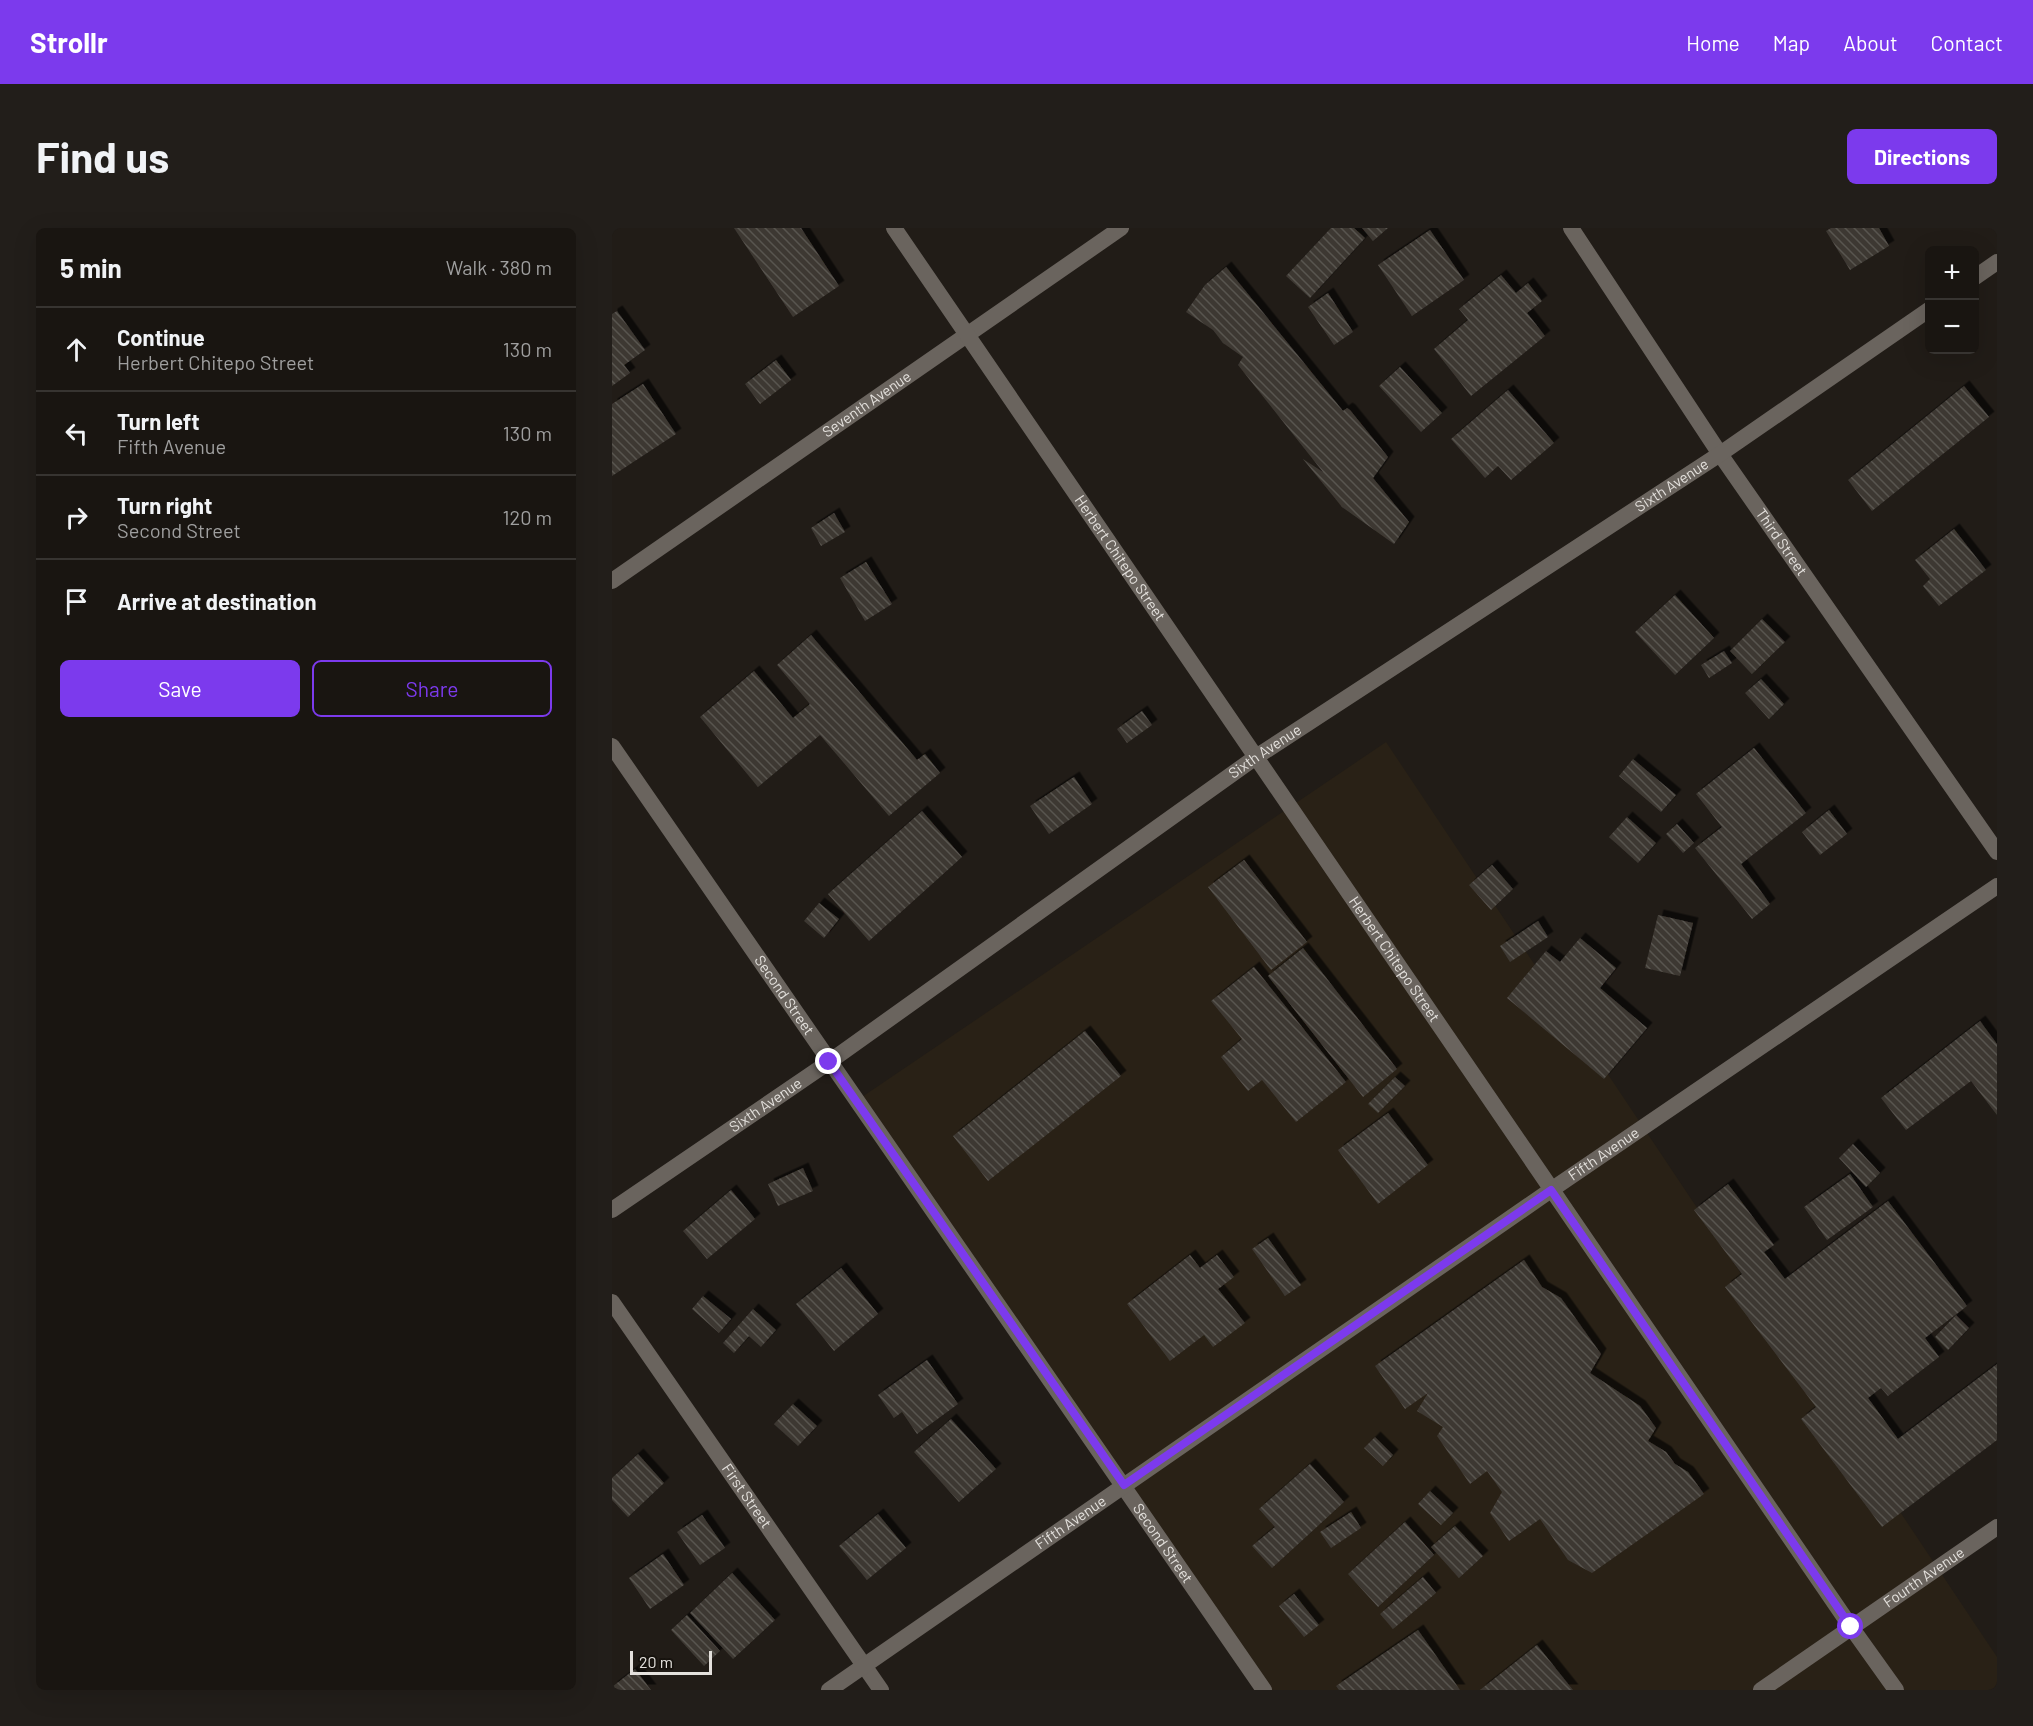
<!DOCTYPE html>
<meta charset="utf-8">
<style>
:root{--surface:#191511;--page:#221e1a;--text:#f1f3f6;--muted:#9f9f9f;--line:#373431;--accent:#7c3aed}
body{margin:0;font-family:Barlow,sans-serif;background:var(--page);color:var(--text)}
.controls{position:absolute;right:18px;top:18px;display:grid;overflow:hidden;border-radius:9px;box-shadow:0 6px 24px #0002}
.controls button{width:54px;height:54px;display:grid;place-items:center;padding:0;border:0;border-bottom:2px solid var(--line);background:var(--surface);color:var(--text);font:30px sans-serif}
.scale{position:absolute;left:18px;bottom:15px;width:82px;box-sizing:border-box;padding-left:6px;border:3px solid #e4e1dd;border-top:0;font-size:16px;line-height:21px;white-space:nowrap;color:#e4e1dd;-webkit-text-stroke:4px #17130e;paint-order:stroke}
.stop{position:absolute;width:18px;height:18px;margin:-14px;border:4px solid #7c3aed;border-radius:50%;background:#fff}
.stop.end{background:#7c3aed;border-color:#fff;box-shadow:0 2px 6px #0008}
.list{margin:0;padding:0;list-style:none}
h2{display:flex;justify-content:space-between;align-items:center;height:78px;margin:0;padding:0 24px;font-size:26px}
h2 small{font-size:20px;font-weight:400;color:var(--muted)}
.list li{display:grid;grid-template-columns:39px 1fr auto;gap:18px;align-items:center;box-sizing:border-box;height:84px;padding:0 24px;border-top:2px solid var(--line)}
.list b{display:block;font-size:22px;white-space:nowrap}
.list p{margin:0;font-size:20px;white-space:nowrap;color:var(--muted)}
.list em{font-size:20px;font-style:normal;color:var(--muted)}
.actions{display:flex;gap:12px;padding:18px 24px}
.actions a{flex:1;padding:14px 0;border:2px solid var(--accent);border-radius:9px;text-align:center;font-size:21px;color:var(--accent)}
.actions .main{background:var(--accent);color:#fff}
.icon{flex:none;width:33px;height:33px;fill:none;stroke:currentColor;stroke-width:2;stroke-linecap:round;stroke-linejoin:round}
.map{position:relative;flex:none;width:1385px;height:1462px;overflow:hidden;border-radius:9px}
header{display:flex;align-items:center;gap:36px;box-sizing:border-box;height:84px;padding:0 30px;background:var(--accent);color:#fff}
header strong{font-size:28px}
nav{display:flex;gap:33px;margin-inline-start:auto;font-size:21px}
.intro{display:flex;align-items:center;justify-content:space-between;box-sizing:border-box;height:144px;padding:0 36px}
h1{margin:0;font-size:42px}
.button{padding:15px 27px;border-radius:9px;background:var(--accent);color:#fff;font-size:21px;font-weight:700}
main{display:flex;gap:36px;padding:0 36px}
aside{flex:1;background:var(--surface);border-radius:9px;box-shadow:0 6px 24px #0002}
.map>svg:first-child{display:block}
</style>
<header>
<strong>Strollr</strong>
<nav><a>Home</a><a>Map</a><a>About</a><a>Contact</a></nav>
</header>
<div class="intro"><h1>Find us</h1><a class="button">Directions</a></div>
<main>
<aside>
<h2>5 min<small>Walk · 380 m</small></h2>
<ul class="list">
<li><svg class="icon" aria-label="ahead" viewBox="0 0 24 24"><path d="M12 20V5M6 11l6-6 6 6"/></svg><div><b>Continue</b><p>Herbert Chitepo Street</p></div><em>130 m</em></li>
<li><svg class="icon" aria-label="left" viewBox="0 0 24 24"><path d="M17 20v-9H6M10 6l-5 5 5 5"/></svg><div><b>Turn left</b><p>Fifth Avenue</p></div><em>130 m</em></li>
<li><svg class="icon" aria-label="right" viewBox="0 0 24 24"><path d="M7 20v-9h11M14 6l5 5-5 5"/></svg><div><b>Turn right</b><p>Second Street</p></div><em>120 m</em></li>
<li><svg class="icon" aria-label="arrive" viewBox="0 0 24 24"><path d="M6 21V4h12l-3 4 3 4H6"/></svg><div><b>Arrive at destination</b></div></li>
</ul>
<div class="actions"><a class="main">Save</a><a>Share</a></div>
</aside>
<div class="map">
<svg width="1385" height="1462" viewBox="0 0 1385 1462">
<defs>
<pattern id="building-back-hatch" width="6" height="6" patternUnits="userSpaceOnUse" patternTransform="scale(1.5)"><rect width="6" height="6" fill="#3d3832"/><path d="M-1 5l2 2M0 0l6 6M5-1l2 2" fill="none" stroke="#59544f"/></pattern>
<filter id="shadow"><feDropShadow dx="5.5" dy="-5.5" stdDeviation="0" flood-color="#0009"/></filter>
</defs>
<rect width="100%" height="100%" fill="#211c17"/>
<path fill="#292116" d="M774,514L1385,1429V1462H658L247,871Z"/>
<path fill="url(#building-back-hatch)" filter="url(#shadow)" d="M122,0H189L227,58L181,89Z
M719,0H742L753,10L698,70L674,48Z
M750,0H776L761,13Z
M1219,0H1267L1277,18L1238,42L1214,3Z
M818,2L852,52L800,88L766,37Z
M614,39L731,183L735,180L738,182L776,229L761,250L797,294L782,316L730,279L691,231L711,244L626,137L631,129L611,115L601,102L574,84L593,57Z
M889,47L904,65L916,55L930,73L915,85L933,108L859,168L822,121L856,92L847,81Z
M716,65L741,104L722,117L696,79Z
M5,83L33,122L12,137L18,145L0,158V86Z
M164,132L179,152L148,176L133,156Z
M788,139L830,185L809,204L767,158Z
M31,156L64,206L0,248V176Z
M1352,158L1377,189L1260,283L1236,252Z
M896,162L942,215L899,252L886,238L873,250L839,211Z
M222,285L233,304L209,318L199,300Z
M1342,301L1374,342L1327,378L1311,358L1318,351L1303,332Z
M254,334L280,376L253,393L228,350Z
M1063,367L1102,410L1063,447L1023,404Z
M1150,391L1173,414L1140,446L1118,423Z
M199,407L305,532L313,526L328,545L277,588L208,507L146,559L88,489L142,443L181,490L198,476L165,437Z
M1112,423L1120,435L1097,450L1089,437Z
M1149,451L1172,476L1157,491L1133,465Z
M530,483L540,497L515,515L505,501Z
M1142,520L1194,585L1129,636L1158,676L1140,691L1083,620L1110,599L1084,566Z
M1021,531L1064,567L1049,584L1007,548Z
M462,549L480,576L437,606L418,578Z
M1217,582L1235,606L1208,627L1190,604Z
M310,583L350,629L257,713L216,666Z
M1015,589L1044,615L1026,635L997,609Z
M1065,596L1082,615L1071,625L1054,606Z
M632,632L695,714L659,742L596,659Z
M880,637L901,661L879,682L857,657Z
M207,675L227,691L212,710L192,693Z
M1046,687L1081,695L1068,748L1033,740Z
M926,693L936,709L898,734L888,718Z
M968,710L1004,740L988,760L1035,800L992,851L895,770L934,723L948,734Z
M691,720L785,841L751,869L656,748Z
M642,739L734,854L684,894L650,852L636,863L609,829L630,811L599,773Z
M1368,793L1385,816V887L1359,853L1294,902L1269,870Z
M473,803L509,848L376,953L341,908Z
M783,849L793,858L766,885L756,876Z
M776,885L816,937L766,976L726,922Z
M1241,916L1268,945L1254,959L1227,930Z
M191,940L201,963L166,978L156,956Z
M1238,946L1261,979L1215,1012L1192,979Z
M1116,956L1162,1017L1152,1024L1173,1051L1276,973L1355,1078L1313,1110L1327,1129L1276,1168L1269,1160L1256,1170L1286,1211L1385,1136V1212L1270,1299L1189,1191L1204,1179L1113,1059L1130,1046L1082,982Z
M119,962L143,991L95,1031L71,1003Z
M656,1010L689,1057L673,1068L640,1021Z
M578,1027L588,1040L605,1027L622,1049L606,1061L633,1095L601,1119L592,1107L558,1133L515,1076Z
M912,1032L930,1059L949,1070L989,1126L978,1145L1028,1178L1044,1200L1036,1213L1054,1224L1063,1236L1076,1244L1092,1266L980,1345L956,1332L928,1291L897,1313L878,1285L890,1264L875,1243L858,1256L825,1208L831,1199L805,1183L816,1165L793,1181L763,1138Z
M229,1040L266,1086L222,1123L184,1076Z
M91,1068L119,1091L107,1105L80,1081Z
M141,1081L164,1102L149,1119L137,1108L122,1125L111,1115Z
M1344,1087L1357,1100L1336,1122L1323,1109Z
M315,1132L346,1176L305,1206L290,1184L282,1190L266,1167Z
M181,1176L205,1198L186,1218L162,1196Z
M339,1191L384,1241L347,1274L302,1224Z
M763,1209L781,1227L771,1238L752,1220Z
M26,1226L52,1255L16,1289L0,1272V1250Z
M698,1236L732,1274L660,1340L640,1318L663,1299L647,1281Z
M818,1263L841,1285L829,1297L806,1276Z
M739,1284L749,1300L719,1320L708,1304Z
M266,1286L294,1320L255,1352L227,1318Z
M90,1287L113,1320L88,1337L65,1304Z
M793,1294L822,1327L766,1379L736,1346Z
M843,1298L871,1328L847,1350L819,1319Z
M51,1326L72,1357L38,1381L17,1350Z
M120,1345L163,1392L121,1431L78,1385Z
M811,1349L824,1365L781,1401L768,1386Z
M682,1366L707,1397L692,1409L667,1378Z
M75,1387L108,1423L92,1438L59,1402Z
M806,1402L848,1462H727L724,1458Z
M925,1417L961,1462H868Z
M23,1441L39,1462H0V1459Z"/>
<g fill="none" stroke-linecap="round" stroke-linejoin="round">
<g stroke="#6a645e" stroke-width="16">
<path id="s1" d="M959,0L1108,226L1385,624"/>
<path d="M1362,50L1385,34"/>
<path id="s2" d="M0,353L509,0"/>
<path id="s3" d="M0,518L652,1462"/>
<path id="s4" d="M0,982L217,834L644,529L1108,226L1318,81"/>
<path id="s5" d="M0,1074L269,1462"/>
<path id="s6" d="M217,1462L939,962L1385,658"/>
<path id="s7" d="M1149,1462L1385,1299"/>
</g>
<path stroke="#6a645e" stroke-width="16" id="s8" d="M282,0L1239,1399L1284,1462"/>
</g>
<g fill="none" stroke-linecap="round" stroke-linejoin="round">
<path stroke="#7c3aed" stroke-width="8" d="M217,834L512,1257L939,962L1239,1399"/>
</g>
<g text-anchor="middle" stroke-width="5" stroke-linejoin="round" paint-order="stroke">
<g font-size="15" fill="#e4e1dd" stroke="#17130e">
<text dy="5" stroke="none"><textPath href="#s2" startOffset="310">Seventh Avenue</textPath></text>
<text dy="5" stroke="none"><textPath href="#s4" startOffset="1284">Sixth Avenue</textPath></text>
<text dy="5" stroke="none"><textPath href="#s1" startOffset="378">Third Street</textPath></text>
<text dy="5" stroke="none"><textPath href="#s8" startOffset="400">Herbert Chitepo Street</textPath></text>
<text dy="5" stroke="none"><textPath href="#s4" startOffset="798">Sixth Avenue</textPath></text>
<text dy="5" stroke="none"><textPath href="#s8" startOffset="886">Herbert Chitepo Street</textPath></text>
<text dy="5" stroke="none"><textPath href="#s3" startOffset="303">Second Street</textPath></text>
<text dy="5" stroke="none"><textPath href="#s4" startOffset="186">Sixth Avenue</textPath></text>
<text dy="5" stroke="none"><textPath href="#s6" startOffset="942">Fifth Avenue</textPath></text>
<text dy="5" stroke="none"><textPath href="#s5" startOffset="236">First Street</textPath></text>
<text dy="5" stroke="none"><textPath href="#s6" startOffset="294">Fifth Avenue</textPath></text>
<text dy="5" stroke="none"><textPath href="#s3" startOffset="969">Second Street</textPath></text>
<text dy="5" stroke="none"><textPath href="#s7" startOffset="198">Fourth Avenue</textPath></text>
</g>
</g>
</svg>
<div class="controls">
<button>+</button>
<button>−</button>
</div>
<div class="scale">20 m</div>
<div class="stop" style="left:1239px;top:1399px"></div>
<div class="stop end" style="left:217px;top:834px"></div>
</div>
</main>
